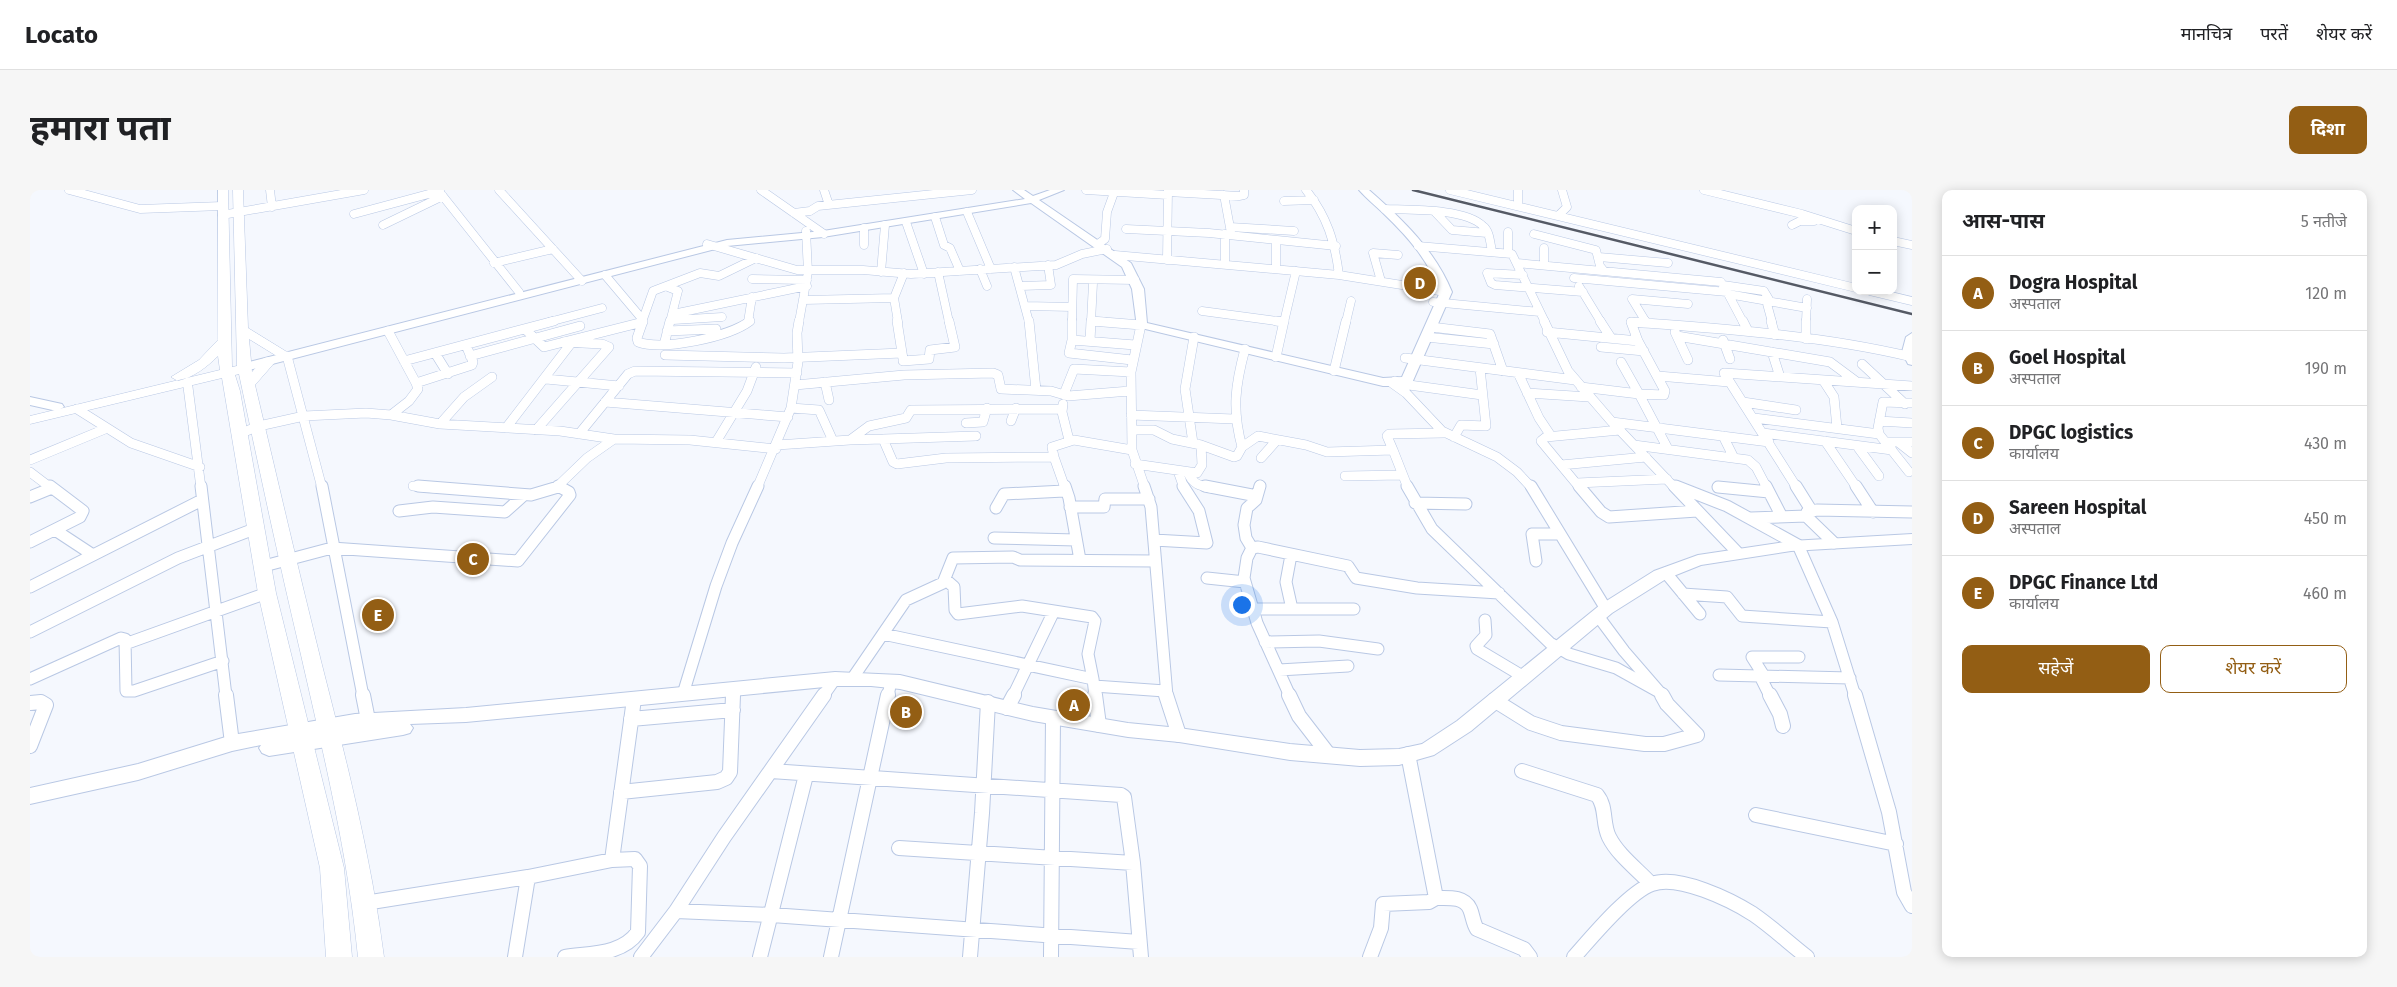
<!DOCTYPE html>
<html lang="hi">
<meta charset="utf-8">
<style>
:root{--surface:#fff;--page:#f6f6f6;--text:#202124;--muted:#757577;--line:#e0e0e0;--accent:#935e14}
body{margin:0;font-family:"Fira Sans","Noto Sans Devanagari",sans-serif;background:var(--page);color:var(--text)}
.controls{position:absolute;right:15px;top:15px;display:grid;overflow:hidden;border-radius:10px;box-shadow:0 2px 12px #0003}
.controls button{width:45px;height:45px;display:grid;place-items:center;padding:0;border:0;border-bottom:1px solid var(--line);background:var(--surface);color:var(--text);font:25px sans-serif}
.you{position:absolute;left:1211px;top:414px;width:18px;height:18px;margin:-12px;border:4px solid #fff;border-radius:50%;background:#1a73e8;box-shadow:0 0 0 8px #1a73e833}
.badge{display:grid;place-items:center;width:32px;height:32px;border-radius:50%;background:var(--accent);color:#fff;font-size:16px;font-weight:700}
.pin{position:absolute;translate:-50% -50%;border:2px solid #fff;box-shadow:0 1px 5px #0006}
.list{margin:0;padding:0;list-style:none}
h2{display:flex;justify-content:space-between;align-items:center;height:65px;margin:0;padding:0 20px;font-size:21px}
h2 small{font-size:16px;font-weight:400;color:var(--muted)}
.list li{display:grid;grid-template-columns:32px 1fr auto;gap:15px;align-items:center;box-sizing:border-box;height:75px;padding:0 20px;border-top:1px solid var(--line)}
.list b{display:block;font-size:19px;white-space:nowrap}
.list p{margin:0;font-size:16px;white-space:nowrap;color:var(--muted)}
.list em{font-size:16px;font-style:normal;color:var(--muted)}
.actions{display:flex;gap:10px;padding:15px 20px}
.actions a{flex:1;padding:11px 0;border:1px solid var(--accent);border-radius:10px;text-align:center;font-size:18px;color:var(--accent)}
.actions .main{background:var(--accent);color:#fff}
.map{position:relative;flex:none;width:1882px;height:767px;overflow:hidden;border-radius:10px}
header{display:flex;align-items:center;gap:30px;box-sizing:border-box;height:70px;padding:0 25px;background:var(--surface);border-bottom:1px solid var(--line)}
header strong{font-size:24px}
nav{display:flex;gap:28px;margin-inline-start:auto;font-size:18px}
.intro{display:flex;align-items:center;justify-content:space-between;box-sizing:border-box;height:120px;padding:0 30px}
h1{margin:0;font-size:35px}
.button{padding:12px 22px;border-radius:10px;background:var(--accent);color:#fff;font-size:18px;font-weight:700}
main{display:flex;gap:30px;padding:0 30px}
aside{flex:1;background:var(--surface);border-radius:10px;box-shadow:0 2px 12px #0003}
.map>svg:first-child{display:block}
</style>
<header>
<strong>Locato</strong>
<nav><a>मानचित्र</a><a>परतें</a><a>शेयर करें</a></nav>
</header>
<div class="intro"><h1>हमारा पता</h1><a class="button">दिशा</a></div>
<main>
<div class="map">
<svg width="1882" height="767" viewBox="0 0 1882 767">
<rect width="100%" height="100%" fill="#f5f8fe"/>
<g fill="none" stroke-linecap="round" stroke-linejoin="round">
<g stroke="#b9c8e4" stroke-width="9">
<path id="street-far3" d="M39,0L110,19L192,16
M240,0L242,17
M408,0L489,102
M469,0L552,91
M731,0L794,44
M794,0L799,15
M1056,0L1138,5
M1276,0C1297,26 1305,52 1309,85
M1420,0L1826,98
M1488,0V16
M1674,0L1772,24L1826,41
M1138,2L1209,6L1214,5V0
M1194,5L1201,43
M1254,11L1284,10
M1355,19C1379,20 1435,18 1453,36C1460,41 1460,53 1462,61
M937,22L961,79
M1405,22L1422,40L1457,43
M764,23L780,21L788,16L942,0
M324,24L410,1
M192,25L334,0
M1529,25L1537,17L1532,0
M905,27L914,55L920,58L930,81
M876,32L894,84
M353,35L413,6
M1762,35L1770,31H1784
M1200,37L1264,41
M834,38V55
M1096,39L1179,43L1306,56
M1478,42V63
M1195,44V74
M1504,44L1566,60L1570,76L1574,81
M1246,50V79
M1863,51L1882,55
M677,54L767,80H833L881,84L1026,75L1052,64L1077,59
M1068,54L1075,49L1077,22L1085,0
M1388,56L1482,64L1515,132
M1514,58V75
M1085,65L1309,85L1416,102
M1569,67L1638,73
M1137,70L1138,0
M464,73L523,59
M1487,73L1691,92
M984,77L999,132
M950,79L957,96
M851,82L855,35
M908,82L919,132
M575,85L613,130
M1493,85L1457,83L1461,93L1465,95L1553,102
M1544,88L1697,102
M722,89L777,90
M1351,91L1343,63L1368,65
M1693,95L1734,101L1740,111
M991,96L1021,95L1018,75
M1549,96L1571,132
M638,97L648,101L640,132
M1696,100L1713,132
M1840,101L1882,111
M1698,104L1777,118
M774,110L864,108
M1736,110L1742,132
M1403,112L1510,122
M996,116L1042,117
M1172,121L1254,132
M643,124L777,96
M643,130L692,127
M1061,131L1076,132
M519,132L572,118
M612,132L623,101L670,83L689,86L726,68
M718,132L722,107
M769,132L778,82L776,41
M868,132L864,108L874,83
M1042,132L1043,89L1105,90
M1061,132L1063,93
M1254,132L1266,81
M1316,132L1321,111
M1601,132H1603
M1616,132L1602,109L1658,114
M1776,132L1777,109"/>
</g>
<g stroke="#b9c8e4" stroke-width="10">
<path id="street-far2" d="M613,131L607,148L608,152C633,161 699,147 720,131
M867,131L873,169
M999,131L1006,200
M1061,131L1111,135L1101,182L1102,260L1115,298
M1246,131L1254,132
M1514,131L1538,181L1582,232L1645,298
M1570,131L1581,148
M1615,131L1616,133
M1713,131L1718,141
M1741,131L1745,145
M1401,137L1460,144L1473,181
M496,140L514,157L613,132
M358,141L386,193L442,175L443,172L436,155
M637,141L686,139
M1517,142L1608,151
M1645,142L1658,170
M1647,146L1800,172L1827,192
M1396,147L1464,154
M1776,149V131
M1042,150V131
M1693,150L1700,169
M1060,151L1061,131
M634,155L640,131
M1571,157L1614,161
M1742,162L1750,187
M405,163L418,184
M635,165L754,168L872,163
M257,166L292,298
M440,166L550,136
M1246,167L1254,131
M1375,168L1545,190
M1102,170L1039,163L1042,150L1105,155
M374,171L524,131
M873,171L899,169L900,160L925,157L919,131
M1591,172L1609,204
M1832,174L1875,214
M1304,181L1316,131
M1488,183L1509,228L1521,246
M1628,186L1699,192
M516,189L589,196
M1793,190L1804,207L1807,238
M1365,191L1379,195L1452,205
M795,192L799,210
M1362,193L1376,203L1412,241L1467,267L1487,282L1502,298
M765,195L874,185L963,183L968,185L971,199L1021,201L1038,206L1100,201
M158,197L171,298
M1551,197L1609,204
M1497,203L1559,207
M1034,204L1044,179L1101,182
M575,212L758,227
M1713,212L1766,220
M1033,214L1032,222L1039,250
M761,218L789,220L803,251
M47,219L101,253L170,277
M361,225L379,211L388,199L386,193
M1101,225L1204,229
M1724,228L1849,244
M981,231L986,218
M1849,231L1882,233
M1582,232L1739,252
M936,233L953,232L957,218
M410,234L434,207L462,187
M476,238L542,152
M506,240L579,157L572,154L533,152
M1103,240H1124L1142,249L1171,255L1204,267L1207,266L1212,257L1228,246L1276,255L1297,262L1363,260L1357,246L1359,244L1414,243
M1733,243L1862,260
M209,244L229,236L274,226L336,223L361,225L410,234L530,241L584,249L660,250L746,259
M549,244L598,184L605,181L767,183
M1693,246L1704,268
M1424,247L1431,235L1456,236L1450,178
M853,249L946,246
M820,250L853,249L863,272L867,274L916,268L1024,267L1022,257L1044,250L1102,260
M1795,251L1827,298
M686,252L717,201L726,177
M1855,252H1882
M1868,252L1882,263
M1163,253L1155,199L1164,147
M747,255L820,250L839,236L876,228L881,220L1032,219
M1604,255L1718,270L1726,277L1737,298
M1827,256L1849,286
M1212,257C1202,220 1205,196 1215,159
M1638,259L1609,204L1634,205L1635,201L1608,151L1601,132C1695,139 1790,145 1882,167
M1363,260L1378,298
M1024,267L1035,298
M1231,268L1247,250
M0,270L75,239
M1105,274L1167,283L1172,275L1171,255
M1531,275L1616,267
M1148,281L1154,298
M0,282L21,298
M1158,282C1162,294 1170,296 1181,298
M1879,282L1849,244L1848,238L1853,212L1882,213
M1315,286L1372,285
M1547,293L1637,289
M1642,295L1649,298
M383,296L405,298
M1688,297L1695,298
M526,298L528,297
M529,298L531,293L557,268L584,249
M727,298L761,218L768,172L767,143L769,131
M1229,298L1230,295
M1550,298L1511,251L1516,247L1590,240
M1767,298L1694,183L1882,196"/>
</g>
<g stroke="#b9c8e4" stroke-width="13">
<path id="street-far1" d="M171,296L196,506
M292,296L333,506
M388,296L501,305L528,297
M1035,296L1039,308L1050,370
M1114,296L1121,317L1137,506
M1175,296L1227,306
M1377,296L1402,339L1520,453L1539,464L1586,478L1631,503
M1501,296L1576,419
M1549,296L1571,322L1579,327L1667,321
M1644,296L1708,363
M1646,296L1697,316L1768,355L1802,432L1825,506
M1736,296L1752,327
M1766,296L1781,320
M1826,296L1843,322
M1688,297L1739,302
M0,307L22,298
M1385,313L1436,314
M1040,317H1074L1075,309H1119
M966,318L974,304L1034,301
M369,321L403,317L475,322L494,305
M1776,326L1804,353
M1721,328L1776,326L1777,322L1787,320L1882,322
M25,340L63,365
M964,348L1046,350
M1124,350L1177,353L1169,321L1153,296
M0,352L50,327L53,321L20,296
M1222,358L1216,348L1214,335L1217,318L1226,310L1230,296
M1261,365L1256,392L1262,419
M1506,371L1502,344H1530
M234,376L302,358L488,371L540,305L539,302L528,296
M1636,383L1670,424
M1177,388L1215,392
M916,390L924,397L925,420L928,424L992,416L1062,427L1065,431L1058,464L1063,489
M0,397L172,310
M1653,404L1697,407L1712,426L1802,432
M1222,419H1324
M1568,426L1594,461L1633,506
M1455,430L1456,445L1446,456L1447,459L1494,487
M0,442L148,368L227,338
M853,444L1063,489L1065,506
M1235,452L1289,451L1348,459
M95,454L237,403
M1249,480L1318,476
M1689,485L1820,488
M1730,486L1740,506
M1734,486L1722,467H1769
M0,489L91,448L95,449L96,501H104L193,471
M822,489L876,410L913,393L923,368L983,367L990,370L1125,371
M1064,496L1135,501
M653,504L686,396L702,353L728,296
M703,506V499
M793,506L805,489
M858,506L861,491
M983,506L1024,421
M1260,506L1227,433L1214,388L1217,368L1222,358L1228,357L1318,376L1326,388L1387,398L1469,403"/>
</g>
<g stroke="#b9c8e4" stroke-width="16">
<path id="street" d="M196,505L202,553
M333,505L338,530
M1065,505L1069,535
M1136,505L1149,545
M1259,505L1269,526L1299,565
M1740,505L1750,524L1753,536
M1825,505L1859,622L1874,702L1882,716
M1464,510L1501,533L1531,543L1615,554H1634L1667,545L1637,514L1632,505
M0,513L11,512L16,515L0,556
M977,518L984,505
M601,529L703,520
M741,581L1091,605L1094,607L1103,673L1111,767
M1492,581L1567,605C1577,617 1572,633 1579,647C1588,665 1607,679 1621,694
M591,602L687,592L696,588L700,582L703,505
M1726,625L1866,654
M869,658L1103,673
M582,670L604,509
M1406,708C1418,708 1434,706 1440,719C1443,726 1443,733 1447,739L1494,759L1500,767
M335,713L498,687L582,670L605,669L610,676L608,742C592,765 560,763 535,767
M646,721L742,725L1109,752
M485,767L498,687
M611,767L646,721L694,647L794,505
M730,767L776,585
M801,767L858,505
M940,767L952,623L958,512
M1021,767L1023,528
M1340,767L1351,738L1353,714L1399,712L1406,708L1378,564
M1544,767C1561,748 1599,702 1622,694C1648,684 1701,710 1723,724C1742,737 1759,753 1777,767"/>
</g>
<g stroke="#b9c8e4" stroke-width="2">
<path id="secondary" d="M983,0H994L1003,6L1020,0H1034L1009,10L1101,73L1114,99L1117,133L1353,188L1372,187L1410,102C1399,71 1378,47 1354,24C1346,16 1337,9 1329,0H1339C1372,29 1405,60 1422,102L1382,193L1369,196H1353L1107,137L1102,99L1092,77L1001,13L793,47L697,56L215,181L209,177L211,174L697,50L793,41L995,9Z
M1882,143V175L1878,174L1872,162L1876,147Z
M0,207L32,214L34,217L27,221L0,215Z
M1882,344V354L1761,361L1671,375L1636,389L1582,423L1441,541L1404,565L1369,575L1330,576L1260,570L1149,552L1098,547L1003,531L870,499L841,496H805L436,532L380,534L383,538L380,543L373,545L239,566L232,563L229,558L231,555L202,561L108,590L0,614V598L108,574L202,545L325,524L436,518L805,482L870,485L1003,517L1098,533L1149,538L1260,554L1330,560L1369,559L1392,554L1427,531L1570,415L1624,381L1668,365L1761,351Z"/>
</g>
<g stroke="#b9c8e4" stroke-width="1">
<path id="primary" d="M188,0H198L202,177L207,176L203,0H213L218,138L257,162L250,166L245,165L219,149L222,182L234,168L239,167L246,171L225,195C247,287 268,379 291,471C316,569 341,666 354,767H328C318,665 294,566 271,465C249,372 229,278 209,184L205,185L210,201L246,403L314,678L322,767H296L290,678L228,403L192,188L0,234V226L190,180L188,166C177,177 164,187 148,191L141,187L169,170L188,150Z"/>
</g>
<use href="#street-far3" stroke="#fff" stroke-width="8"/>
<use href="#street-far2" stroke="#fff" stroke-width="9"/>
<use href="#street-far1" stroke="#fff" stroke-width="11"/>
<use href="#street" stroke="#fff" stroke-width="14"/>
<use href="#secondary" fill="#fff" fill-rule="evenodd"/>
<use href="#primary" fill="#fff" fill-rule="evenodd"/>
<path stroke="#555a65" stroke-width="2.5" d="M1383,0L1882,124"/>
</g>
</svg>
<div class="controls">
<button>+</button>
<button>−</button>
</div>
<div class="you"></div>
<div class="pin badge" style="left:1044px;top:515px">A</div>
<div class="pin badge" style="left:876px;top:522px">B</div>
<div class="pin badge" style="left:443px;top:369px">C</div>
<div class="pin badge" style="left:1390px;top:93px">D</div>
<div class="pin badge" style="left:348px;top:425px">E</div>
</div>
<aside>
<h2>आस-पास<small>5 नतीजे</small></h2>
<ul class="list">
<li><span class="badge">A</span><div><b>Dogra Hospital</b><p>अस्पताल</p></div><em>120 m</em></li>
<li><span class="badge">B</span><div><b>Goel Hospital</b><p>अस्पताल</p></div><em>190 m</em></li>
<li><span class="badge">C</span><div><b>DPGC logistics</b><p>कार्यालय</p></div><em>430 m</em></li>
<li><span class="badge">D</span><div><b>Sareen Hospital</b><p>अस्पताल</p></div><em>450 m</em></li>
<li><span class="badge">E</span><div><b>DPGC Finance Ltd</b><p>कार्यालय</p></div><em>460 m</em></li>
</ul>
<div class="actions"><a class="main">सहेजें</a><a>शेयर करें</a></div>
</aside>
</main>
